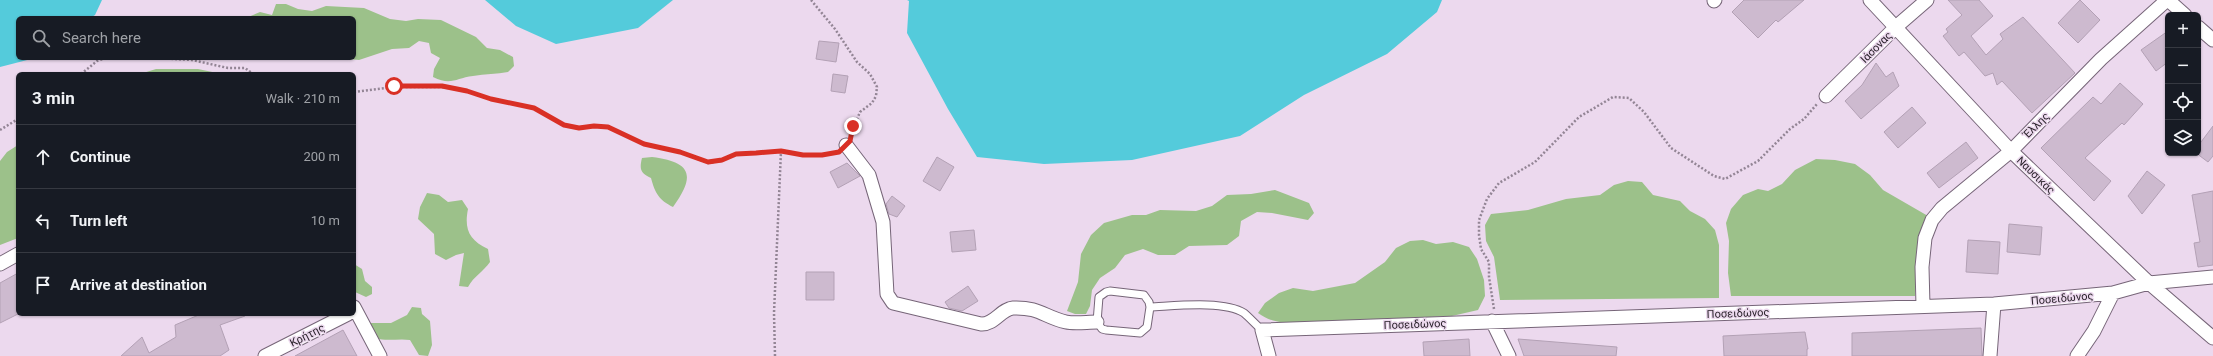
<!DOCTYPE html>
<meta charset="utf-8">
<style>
:root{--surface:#171b24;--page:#242831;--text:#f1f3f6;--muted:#9ea1a6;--line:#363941}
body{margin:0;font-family:Roboto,sans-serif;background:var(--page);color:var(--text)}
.controls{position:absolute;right:12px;top:12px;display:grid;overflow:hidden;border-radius:6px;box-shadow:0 1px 3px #0004}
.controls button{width:36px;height:36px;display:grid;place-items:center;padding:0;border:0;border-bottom:1px solid var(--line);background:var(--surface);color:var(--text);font:20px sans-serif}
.stop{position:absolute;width:12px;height:12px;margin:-9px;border:3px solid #d93025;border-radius:50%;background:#fff}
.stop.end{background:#d93025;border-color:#fff;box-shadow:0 1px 4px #0008}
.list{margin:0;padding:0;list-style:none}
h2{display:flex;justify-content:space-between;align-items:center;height:52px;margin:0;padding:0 16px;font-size:17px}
h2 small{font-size:13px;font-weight:400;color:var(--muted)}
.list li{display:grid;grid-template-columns:26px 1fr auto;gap:12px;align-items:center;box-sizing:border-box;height:64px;padding:0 16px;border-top:1px solid var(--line)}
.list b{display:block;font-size:15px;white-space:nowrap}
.list em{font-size:13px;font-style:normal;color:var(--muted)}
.icon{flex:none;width:22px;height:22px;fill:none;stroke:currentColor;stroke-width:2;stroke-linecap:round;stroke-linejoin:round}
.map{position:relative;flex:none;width:2213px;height:356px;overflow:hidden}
.search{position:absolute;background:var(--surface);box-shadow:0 1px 3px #0004;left:16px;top:16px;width:340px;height:44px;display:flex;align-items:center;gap:10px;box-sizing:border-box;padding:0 14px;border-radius:6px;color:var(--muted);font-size:15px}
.panel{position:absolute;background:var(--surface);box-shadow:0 1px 3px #0004;left:16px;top:72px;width:340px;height:244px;border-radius:6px}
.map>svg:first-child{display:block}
</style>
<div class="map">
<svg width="2213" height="356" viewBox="0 0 2213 356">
<rect width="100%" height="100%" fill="#ecd9ee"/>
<path fill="#9cc18a" d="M276,4H286L298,9L312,11L326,6L364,8L390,19L406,21L418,19L441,20L476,37L487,48L500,50L513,57L514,66L508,72C497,74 485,74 473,76C456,78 451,86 433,77L434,69L440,58L431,53L429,43L419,41L409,48L392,49L359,60L339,58H354V18H246L260,12L272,15Z
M156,69H198L222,74H140Z
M18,145V238L0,245V161L7,152Z
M652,157C690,162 697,174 673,207C659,200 655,193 651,178C641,173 639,170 642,158Z
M1816,159L1835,160L1855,164L1870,175L1883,190L1928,216C1913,243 1916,266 1915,296H1731L1728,273L1729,241L1726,223L1731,209L1743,195L1758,189L1768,191L1782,184L1795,170Z
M1628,181L1642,182L1653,195L1680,201L1690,211L1705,219L1715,230L1719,245V298L1500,300L1494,257L1486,241L1485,225L1491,214L1528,210L1566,199L1600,195L1614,185Z
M1275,190L1309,203L1314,213L1308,220L1272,213L1257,212L1241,221L1239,236L1227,245L1189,246L1175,255H1158L1143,249L1125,255L1115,268L1100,278L1092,290L1090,306L1086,314H1075L1067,311L1078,282L1081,254L1091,235L1104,223L1132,215H1146L1160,210L1196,211L1212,206L1227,195L1251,194Z
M427,193L439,195L448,202L462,200L468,209C464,229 469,240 488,249L490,262C483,272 474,276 468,287L459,286L464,253L456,255L446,260L435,254L434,234L418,219L420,207Z
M1423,240L1436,244L1453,242L1469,247L1477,259L1484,280L1485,296L1478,310L1452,316L1298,323C1282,323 1270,322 1258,313L1265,303L1279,293L1293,288L1313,291L1355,283L1385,262L1396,248L1410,241Z
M354,264L362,269L365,281L372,287V294L366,297L355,292Z
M412,307L421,308L422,314L430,321L432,345L428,356L419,355L410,340C398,338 387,342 376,338L368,323H391L407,315Z"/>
<path fill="#54cbdb" d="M0,0H102L95,15L90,18H18V58H35L0,67Z
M485,0H673L638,28L556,44L516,26Z
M907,0H1442L1437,12L1387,54L1304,95L1240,136L1132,160L1044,164L977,157L948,109L907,33L909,1Z"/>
<path fill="#cdbacf" stroke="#b3a1b5" d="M1744,0H1804L1778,22L1776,20L1758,38L1732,12Z
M1948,0H1979L1993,16L1971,36L1986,55L2003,39L2000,34L2023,17L2075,73L2032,113L2002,81L1997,85L1993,73L1985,76L1964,52L1959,56L1943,36L1948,32L1946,29L1962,15Z
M2080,0L2100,20L2078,43L2058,23Z
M2168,31V62L2156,71L2141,50Z
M819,41L839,43L836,62L816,59Z
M1876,63L1886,77L1893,72L1899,86L1861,119L1845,101L1862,85Z
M833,74L848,76L845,93L831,91Z
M2120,83L2143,104L2124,125L2122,123L2085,158L2111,181L2094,201L2041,148L2093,97L2101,104Z
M1912,107L1926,123L1898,148L1884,132Z
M2213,126V156L2208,162L2196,153H2198V146Z
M1966,142L1978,158L1939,188L1927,173Z
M937,157L954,167L940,191L923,181Z
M847,163L860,176L838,188L830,172Z
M2147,171L2165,185L2142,214L2128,196Z
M2213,191V265L2198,267L2194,243L2200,242L2192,195Z
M892,196L905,206L897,217L889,214L886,204Z
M2009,224L2042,227L2040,255L2007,252Z
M974,230L976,250L952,252L950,232Z
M1968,240L2000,242L1998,274L1966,272Z
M806,272H834V300H806Z
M18,273V314L0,323V283Z
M968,286L978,301L962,311L949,308L945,302Z
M201,314H245V316L220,325L229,350L220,356H121L142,337L149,353L176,337L175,325Z
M1981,328L1982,356H1852V333Z
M343,330L357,356H295Z
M1805,332L1808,349H1807V356H1724L1723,336Z
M1469,339L1470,356H1424L1423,342Z
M1518,339L1617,347L1616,356H1524Z"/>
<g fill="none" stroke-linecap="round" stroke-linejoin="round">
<g stroke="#766578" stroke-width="9">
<path id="service" d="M1150,307L1147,327L1140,333L1106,330L1102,329L1097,322L1099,297L1106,292L1110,291L1144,295L1149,302L1150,307C1174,306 1224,300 1244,313C1250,318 1256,325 1262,330"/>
</g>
<g stroke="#766578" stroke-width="15">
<path id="minor" d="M1870,0L2011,151L2149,283L2213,338
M2168,0L2185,15
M1714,1L1715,0
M2198,27L2213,40
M1826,96L1897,26L1927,0
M846,145L869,175L883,222L887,294L893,303L981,324C994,325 1001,309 1013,308C1040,307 1044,317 1066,322C1075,324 1087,322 1097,322
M0,264L18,254
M1923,306L1922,267L1925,238L1932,220L1942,208L2011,151L2101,59L2167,0
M354,307L380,356
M1492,321L1509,356
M265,356L348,314
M1269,356L1262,330L1994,304L2113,293L2149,283L2213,277
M1990,356L1994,304
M2077,356L2094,331L2113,293"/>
</g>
<path stroke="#938595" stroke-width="2.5" stroke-dasharray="2 2" stroke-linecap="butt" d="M811,0L835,29L857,62L870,74L877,87L876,96L872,103L860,112L851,134
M155,58L192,60L228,68H245L253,74
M81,74L97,61L106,58
M354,92L394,87H442L467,91L491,99L533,108L564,125L579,128L594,126L608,127L644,144L680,152L708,163L721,161L736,154L756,153L781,151L803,155H822L835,153
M0,130L18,119
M1494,309L1489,277V262L1481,249L1479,235V220L1487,199L1499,183L1535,162L1579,117L1613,97L1629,98L1644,112L1671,148L1714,176L1725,179L1758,161L1790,129L1804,119L1817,104
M775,356L774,313L781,151"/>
<use href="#service" stroke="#fff" stroke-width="7"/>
<use href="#minor" stroke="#fff" stroke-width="13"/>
</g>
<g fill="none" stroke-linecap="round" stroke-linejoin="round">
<path stroke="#d93025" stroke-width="5" d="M394,86H442L467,91L491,99L534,108L564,125L579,128L594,126L608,127L644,144L680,152L708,162L722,160L736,154L756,153L781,151L803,155H822L839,152L850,141L853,126"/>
</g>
<g text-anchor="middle" stroke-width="3" stroke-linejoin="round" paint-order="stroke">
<g font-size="11" fill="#29222a" stroke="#ecd9ee">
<text transform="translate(1876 47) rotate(-45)" y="4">Ιάσονας</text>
<text transform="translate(2036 125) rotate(-45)" y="4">Έλλης</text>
<text transform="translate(2036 175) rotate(44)" y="4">Ναυσικάς</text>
<text transform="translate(2062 298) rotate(-5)" y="4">Ποσειδώνος</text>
<text transform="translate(1738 313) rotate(-2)" y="4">Ποσειδώνος</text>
<text transform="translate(1415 324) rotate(-2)" y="4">Ποσειδώνος</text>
<text transform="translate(307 335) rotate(-27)" y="4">Κρήτης</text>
</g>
</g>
</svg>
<div class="controls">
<button>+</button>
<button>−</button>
<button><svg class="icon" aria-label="locate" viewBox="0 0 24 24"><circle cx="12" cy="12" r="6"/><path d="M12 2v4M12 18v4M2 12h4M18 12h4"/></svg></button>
<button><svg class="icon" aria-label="layers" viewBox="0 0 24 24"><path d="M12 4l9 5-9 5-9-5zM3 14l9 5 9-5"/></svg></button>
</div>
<div class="stop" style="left:394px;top:86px"></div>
<div class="stop end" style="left:853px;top:126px"></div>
<div class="search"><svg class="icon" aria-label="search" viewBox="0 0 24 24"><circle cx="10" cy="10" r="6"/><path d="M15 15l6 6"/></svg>Search here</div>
<section class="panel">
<h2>3 min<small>Walk · 210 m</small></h2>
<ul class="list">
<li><svg class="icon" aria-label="ahead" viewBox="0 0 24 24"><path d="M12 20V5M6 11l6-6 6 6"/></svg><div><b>Continue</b></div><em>200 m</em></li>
<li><svg class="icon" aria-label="left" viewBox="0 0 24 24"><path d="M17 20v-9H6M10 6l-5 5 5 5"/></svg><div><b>Turn left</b></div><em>10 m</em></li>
<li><svg class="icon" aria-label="arrive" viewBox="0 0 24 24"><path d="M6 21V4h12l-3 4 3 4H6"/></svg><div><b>Arrive at destination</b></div></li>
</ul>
</section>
</div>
